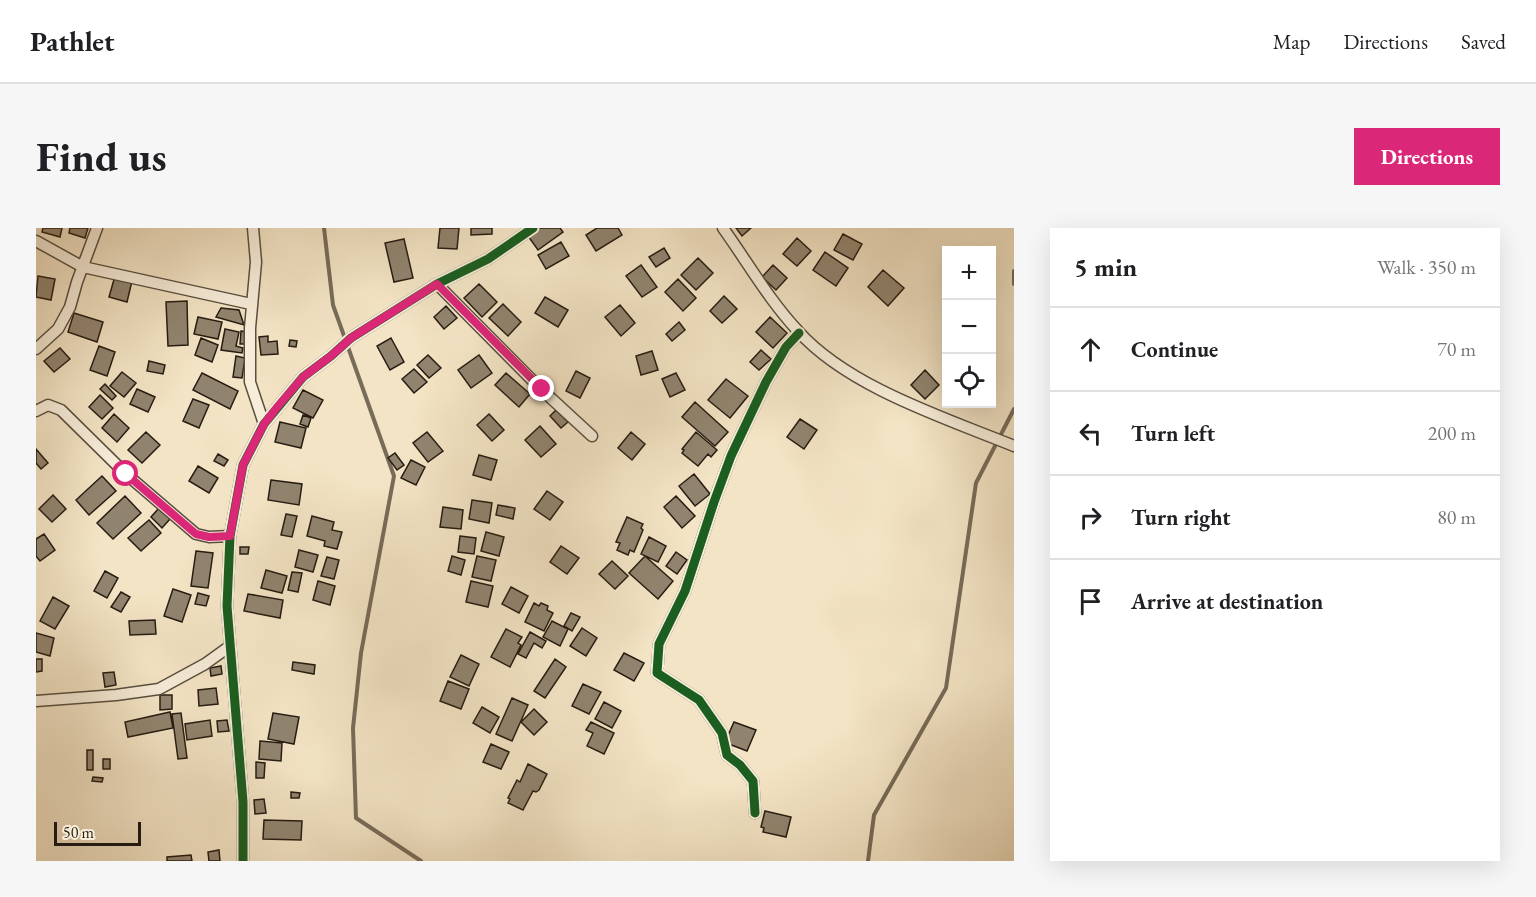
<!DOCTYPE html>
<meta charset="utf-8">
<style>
:root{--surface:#fff;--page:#f6f6f6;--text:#202124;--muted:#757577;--line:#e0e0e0;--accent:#db2777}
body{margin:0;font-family:"EB Garamond",serif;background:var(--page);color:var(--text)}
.controls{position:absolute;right:18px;top:18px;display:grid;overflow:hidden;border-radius:0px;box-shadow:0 6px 24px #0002}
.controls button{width:54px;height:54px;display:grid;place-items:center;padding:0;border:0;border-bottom:2px solid var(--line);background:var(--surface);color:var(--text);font:30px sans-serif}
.scale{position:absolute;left:18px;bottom:15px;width:87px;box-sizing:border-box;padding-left:6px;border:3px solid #261c12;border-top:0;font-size:16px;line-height:21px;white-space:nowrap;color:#261c12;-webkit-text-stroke:4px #f7edd9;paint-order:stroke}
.stop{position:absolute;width:18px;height:18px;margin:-14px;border:4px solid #db2777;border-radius:50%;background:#fff}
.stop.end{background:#db2777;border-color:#fff;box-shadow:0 2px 6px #0008}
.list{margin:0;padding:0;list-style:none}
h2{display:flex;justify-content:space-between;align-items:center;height:78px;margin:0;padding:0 24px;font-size:26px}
h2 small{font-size:20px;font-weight:400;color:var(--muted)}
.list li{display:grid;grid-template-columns:39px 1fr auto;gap:18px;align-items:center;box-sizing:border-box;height:84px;padding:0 24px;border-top:2px solid var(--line)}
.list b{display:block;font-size:22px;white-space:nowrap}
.list em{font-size:20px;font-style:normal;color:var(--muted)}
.icon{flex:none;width:33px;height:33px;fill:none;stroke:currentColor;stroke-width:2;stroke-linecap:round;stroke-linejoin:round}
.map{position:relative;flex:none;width:978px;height:633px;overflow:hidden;border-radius:0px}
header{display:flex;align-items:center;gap:36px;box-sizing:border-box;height:84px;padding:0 30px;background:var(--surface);border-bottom:2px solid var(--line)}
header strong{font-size:28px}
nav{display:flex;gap:33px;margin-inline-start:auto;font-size:21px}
.intro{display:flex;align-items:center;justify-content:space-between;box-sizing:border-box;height:144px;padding:0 36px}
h1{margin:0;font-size:42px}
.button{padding:15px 27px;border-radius:0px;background:var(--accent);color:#fff;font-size:21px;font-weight:700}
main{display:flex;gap:36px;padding:0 36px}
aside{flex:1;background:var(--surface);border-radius:0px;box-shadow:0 6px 24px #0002}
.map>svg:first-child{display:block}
</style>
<header>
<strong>Pathlet</strong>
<nav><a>Map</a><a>Directions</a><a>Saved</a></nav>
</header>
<div class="intro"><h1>Find us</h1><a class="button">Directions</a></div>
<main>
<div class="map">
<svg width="978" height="633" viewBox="0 0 978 633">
<rect width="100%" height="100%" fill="#f3e4c5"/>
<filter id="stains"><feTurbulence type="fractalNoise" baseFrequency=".00333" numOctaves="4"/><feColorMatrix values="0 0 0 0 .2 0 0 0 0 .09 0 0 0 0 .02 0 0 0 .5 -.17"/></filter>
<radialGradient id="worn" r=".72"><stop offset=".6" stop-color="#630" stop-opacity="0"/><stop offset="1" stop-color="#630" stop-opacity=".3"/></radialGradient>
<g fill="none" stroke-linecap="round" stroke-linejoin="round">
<path stroke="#776b59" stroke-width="4" d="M288,0L297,77L358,248L325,425L317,500L320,590L385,633
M978,43V56
M832,633L838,587L910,460L940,255L978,181"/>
</g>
<path fill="#91846f" stroke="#261c12" stroke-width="1.5" d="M7,0H26L24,9L6,4Z
M34,0H52L49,10L33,5Z
M404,0H423L421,21L402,20Z
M435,0H456V6L435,7Z
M504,0H524L527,4L502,22L492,8Z
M561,0H582L586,7L560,23L550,7Z
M700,0H715L706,8Z
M807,6L826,16L817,32L798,22Z
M761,10L775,23L761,38L747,26Z
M368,11L377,50L358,54L349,15Z
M525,14L533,28L510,41L502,27Z
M628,20L634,30L620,39L613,29Z
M789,24L812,40L800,58L777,42Z
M662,30L677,45L660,62L645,47Z
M605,37L621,59L606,69L590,48Z
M737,37L751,50L740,62L726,49Z
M847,42L868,60L852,78L832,59Z
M2,48L19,51L15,72L0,69Z
M79,48L96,53L91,74L73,69Z
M642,51L660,70L647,83L629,64Z
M443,56L461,74L446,89L428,70Z
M688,68L701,81L686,95L674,83Z
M509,69L532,82L522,99L499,85Z
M151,73L152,117L132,118L130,74Z
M467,76L485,94L472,108L453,90Z
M584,77L599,95L585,108L569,89Z
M410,78L421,90L408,101L398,89Z
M185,80L203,82L208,97L180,89Z
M38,85L67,94L61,114L32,104Z
M162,89L186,94L182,111L158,106Z
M734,89L751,105L737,120L720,104Z
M643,94L649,102L636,113L630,106Z
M189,101L203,104L200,118L207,120L206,125L185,122Z
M205,103L211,104L209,116H204Z
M232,108V114L241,113L242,126L225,127L223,109Z
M165,110L182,117L176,134L159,127Z
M355,110L368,134L354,142L341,118Z
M254,112L261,113L260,119L253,118Z
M63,118L79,124L71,148L54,142Z
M24,120L34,131L18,144L8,133Z
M725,122L735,131L723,142L714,134Z
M616,123L622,142L605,147L600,128Z
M392,127L405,140L393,150L381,137Z
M443,127L456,145L435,160L422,142Z
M200,128L209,130L206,150L197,149Z
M113,133L129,137L127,146L111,143Z
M378,141L391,154L378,165L366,151Z
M889,142L903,157L889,171L875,157Z
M540,143L554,150L544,170L530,163Z
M86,144L100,155L88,169L74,158Z
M166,145L202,163L194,181L157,162Z
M470,145L494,166L483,179L459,157Z
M640,145L649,162L634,169L626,151Z
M690,151L712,168L694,190L672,172Z
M69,156L80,168L76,172L64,161Z
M101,161L119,169L112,184L94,176Z
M267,162L287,172L277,190L257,180Z
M64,167L77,180L66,191L53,179Z
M157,171L173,177L163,200L147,193Z
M659,174L692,204L679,218L646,189Z
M520,182L532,194L525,200L514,188Z
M78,186L93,200L81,214L66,200Z
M453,186L468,202L456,213L441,197Z
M267,187L275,190L272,199L264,196Z
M764,191L781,202L768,221L751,209Z
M244,194L270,200L265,220L239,214Z
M504,198L520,216L505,229L489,212Z
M110,204L124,217L106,235L92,222Z
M391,204L407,223L392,234L377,215Z
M595,204L609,216L596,232L582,220Z
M660,204L681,222L675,229L672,226L662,238L646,225L648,222L646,221Z
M0,221L12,235L5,241L0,235Z
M359,225L368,237L361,242L352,230Z
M182,226L192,232L188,238L178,233Z
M443,227L461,232L455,252L437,247Z
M375,232L389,239L380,257L365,250Z
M162,238L182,250L173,265L153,253Z
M658,246L674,266L659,278L643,258Z
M66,248L80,263L53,287L40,272Z
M235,252L266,256L263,277L232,272Z
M511,263L527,274L514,292L498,281Z
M17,267L30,281L16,294L3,281Z
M89,268L105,285L77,311L61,295Z
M640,268L659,288L646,300L628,279Z
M436,272L456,275L453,295L433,291Z
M462,277L479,280L477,291L460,287Z
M407,279L427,282L425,301L404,299Z
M123,280L134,291L126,300L115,289Z
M250,286L261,288L256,309L245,307Z
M276,288L298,294L296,302L306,304L301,321L288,318L289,313L271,308Z
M591,289L607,296L605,300L607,302L598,324L594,322L592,327L581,322L584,315L580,314Z
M113,292L125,305L105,323L92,310Z
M450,304L468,309L463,328L445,323Z
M8,306L19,322L4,333L0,328V311Z
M424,308L440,310L438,326L422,324Z
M613,309L630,318L622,334L605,326Z
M525,318L543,330L531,346L514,334Z
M204,319H213L212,326H204Z
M263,322L282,327L277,344L259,339Z
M160,323L177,325L172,360L155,358Z
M640,324L651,332L641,346L630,338Z
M416,328L429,332L425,347L412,343Z
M441,328L460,332L455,353L436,349Z
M609,328L637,353L622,371L593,345Z
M291,329L303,332L298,351L285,348Z
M576,333L592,348L579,361L563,346Z
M230,342L251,348L246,365L225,360Z
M69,343L82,350L71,370L58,363Z
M256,344L266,345L262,364L252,362Z
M282,353L299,358L294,377L277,372Z
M435,353L457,358L452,379L430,374Z
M475,359L492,368L483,385L466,376Z
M137,361L155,367L146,394L128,388Z
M85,364L94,369L85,384L75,379Z
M162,365L173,368L170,378L159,376Z
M212,366L247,372L244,390L208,383Z
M17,369L33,378L19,401L4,393Z
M498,375L503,378L505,375L512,378L511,382L517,385L508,403L489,394Z
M535,385L544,389L536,403L528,398Z
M119,392L120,406L94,407L93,393Z
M516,393L532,401L524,418L507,409Z
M546,400L561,410L550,428L534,418Z
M470,401L486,409L482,415L485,417L474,439L455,429Z
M494,404L510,413L506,420L498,415L490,430L482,426Z
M0,405L18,410L14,428L0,424Z
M588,425L608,435L598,453L578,442Z
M425,427L443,436L433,458L414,449Z
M0,431H6V443L0,444Z
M519,431L530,439L509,470L498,463Z
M257,434L279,437L278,446L256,442Z
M185,438L186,446L175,448L174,440Z
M78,444L80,457L69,459L67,445Z
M412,453L433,461L425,481L404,473Z
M547,456L565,464L553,486L536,478Z
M180,460L182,476L163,478L162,462Z
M124,467H136V481L124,482Z
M476,470L492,477L476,513L460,506Z
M568,474L585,483L576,500L559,491Z
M446,479L463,489L454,505L437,495Z
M498,481L511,494L498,507L485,494Z
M134,484L137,500L92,509L89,494Z
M145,485L151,530L142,531L136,486Z
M237,485L263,489L258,516L232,511Z
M174,492L176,508L151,512L149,496Z
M191,492L193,503L182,504L181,493Z
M555,494L578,505L568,526L551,518L557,505L550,502Z
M698,494L720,502L711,523L693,516L694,514L690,512Z
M224,513L246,515L245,533L223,531Z
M455,516L473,524L465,541L447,534Z
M51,522H57V542H51Z
M67,531H74V541H67Z
M220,534L229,535L228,550H220Z
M492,536L511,546L503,562L500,564L497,563L487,582L472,575L474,571L472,570L481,552L484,554Z
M57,549L67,550L66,554L56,553Z
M255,564L264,565L263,570H255Z
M228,571L230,585L219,586L218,572Z
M729,583L755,589L750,609L727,604L728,600L725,599Z
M228,592L266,593L265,612L227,611Z
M183,622L184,633H173L172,624Z
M155,627L156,633H131V629Z"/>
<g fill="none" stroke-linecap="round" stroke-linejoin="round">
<g stroke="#594e3f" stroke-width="13">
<path id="street" d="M217,0L220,34L214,100V154L228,196
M687,0C712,35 733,72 762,103C812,159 909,190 978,218
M0,13L47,39L215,76
M401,56L505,161L556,208
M0,121L22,101L34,79L41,54L61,0
M0,183L12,177L25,182L90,246L160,306L173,309L194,308
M0,473L80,467L123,461L169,436L194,418
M719,585L717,553L704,537L691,527L686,505L663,472L621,445L623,416L649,363L678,274L695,228L730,154L750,119L763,105
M207,633V574L191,378L194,308L207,237L228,196L267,149L295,128L315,110L401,56L452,31L497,0"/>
</g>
<use href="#street" stroke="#f7edd9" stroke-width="10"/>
<g stroke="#f7edd9" stroke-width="13">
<path id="cycleway" d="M719,585L717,553L704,537L691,527L686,505L663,472L621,445L623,416L649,363L678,274L695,228L730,154L750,119L763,105
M207,633V574L191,378L194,308L207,237L228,196L267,149L295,128L315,110L401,56L452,31L497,0"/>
</g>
<use href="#cycleway" stroke="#1b5e20" stroke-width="9"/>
</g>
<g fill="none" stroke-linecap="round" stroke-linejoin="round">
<path stroke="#db2777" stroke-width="8" d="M90,246L160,306L173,309L194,308L207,237L228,196L243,177L267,149L295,128L315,110L401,56L506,161"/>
</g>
<rect width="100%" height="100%" filter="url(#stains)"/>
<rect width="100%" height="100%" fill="url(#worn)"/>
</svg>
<div class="controls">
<button>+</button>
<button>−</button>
<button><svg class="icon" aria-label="locate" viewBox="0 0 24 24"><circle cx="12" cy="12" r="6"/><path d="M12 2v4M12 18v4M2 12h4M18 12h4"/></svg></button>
</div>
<div class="scale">50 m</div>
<div class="stop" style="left:90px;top:246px"></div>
<div class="stop end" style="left:506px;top:161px"></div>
</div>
<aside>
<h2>5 min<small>Walk · 350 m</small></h2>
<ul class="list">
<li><svg class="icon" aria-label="ahead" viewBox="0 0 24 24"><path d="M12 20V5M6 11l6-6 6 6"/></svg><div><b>Continue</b></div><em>70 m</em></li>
<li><svg class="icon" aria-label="left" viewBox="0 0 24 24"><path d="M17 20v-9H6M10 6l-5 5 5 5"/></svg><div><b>Turn left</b></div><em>200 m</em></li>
<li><svg class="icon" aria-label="right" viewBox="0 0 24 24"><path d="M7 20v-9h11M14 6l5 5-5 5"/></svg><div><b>Turn right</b></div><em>80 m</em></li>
<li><svg class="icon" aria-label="arrive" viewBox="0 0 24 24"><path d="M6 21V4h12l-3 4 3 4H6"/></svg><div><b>Arrive at destination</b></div></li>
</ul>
</aside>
</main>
